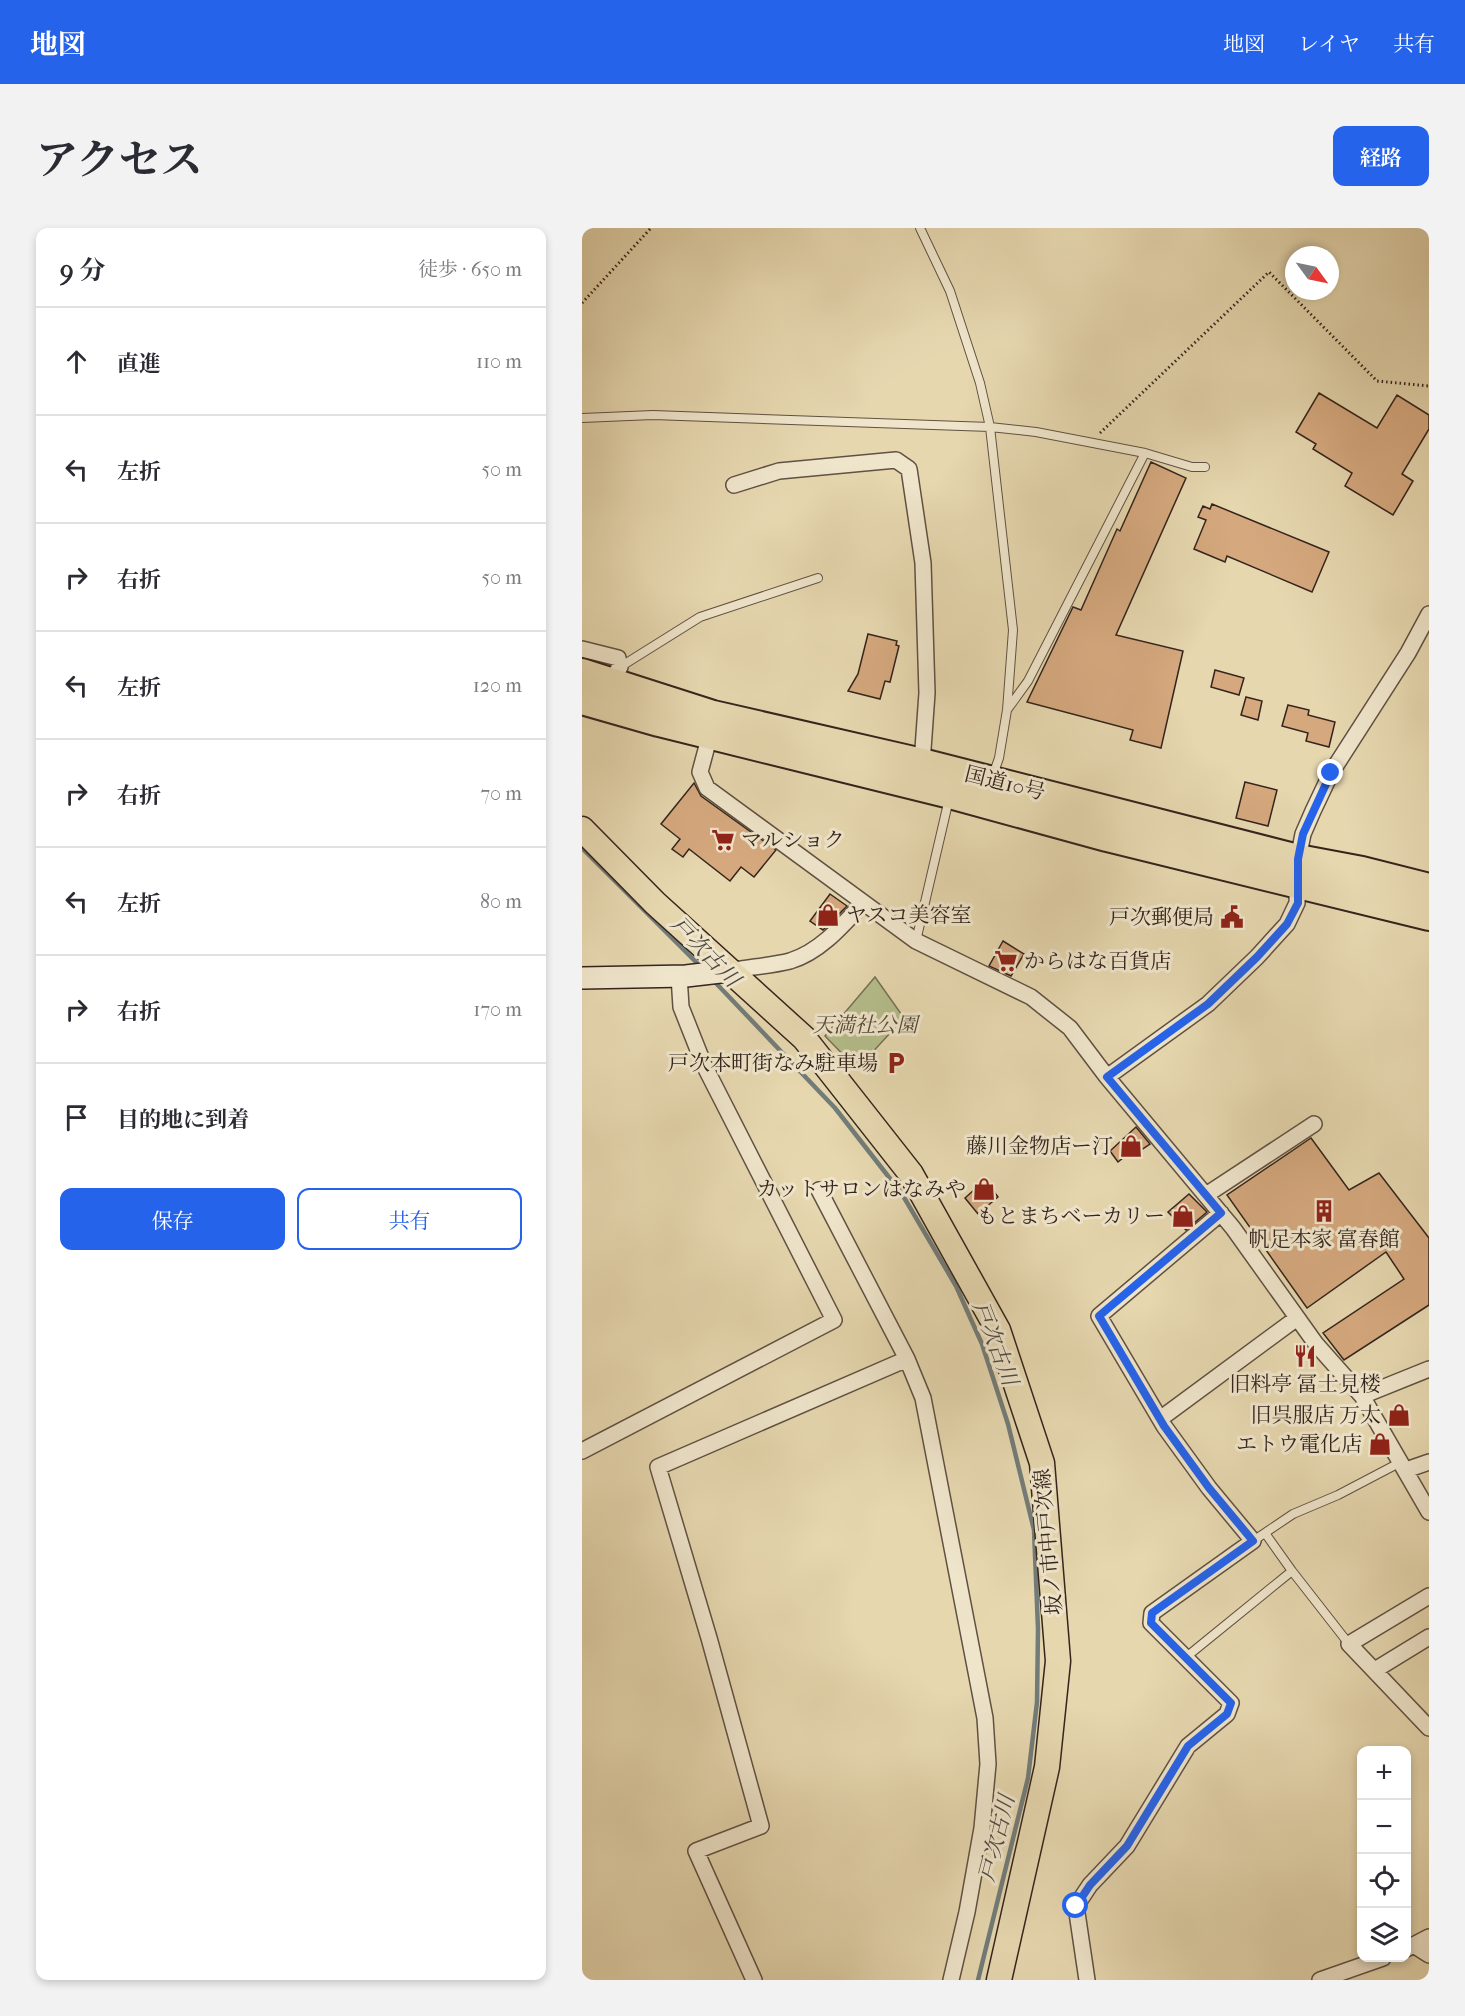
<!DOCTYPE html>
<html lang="ja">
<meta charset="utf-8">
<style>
:root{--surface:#fff;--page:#f2f2f3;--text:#2b2b33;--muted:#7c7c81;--line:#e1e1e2;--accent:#2563eb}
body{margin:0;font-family:"IM FELL French Canon","Noto Serif JP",serif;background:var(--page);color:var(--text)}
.controls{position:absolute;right:18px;bottom:18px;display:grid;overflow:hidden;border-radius:12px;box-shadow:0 3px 9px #0003}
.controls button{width:54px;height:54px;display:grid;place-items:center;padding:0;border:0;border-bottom:2px solid var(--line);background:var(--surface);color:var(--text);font:30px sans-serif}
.compass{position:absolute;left:703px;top:18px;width:54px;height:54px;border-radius:50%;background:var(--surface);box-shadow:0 3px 9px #0003;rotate:123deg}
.stop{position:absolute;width:18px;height:18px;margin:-14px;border:4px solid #2563eb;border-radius:50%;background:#fff}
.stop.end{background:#2563eb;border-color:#fff;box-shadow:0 2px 6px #0008}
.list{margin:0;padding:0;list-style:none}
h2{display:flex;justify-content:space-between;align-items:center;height:78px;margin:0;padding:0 24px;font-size:26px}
h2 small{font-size:20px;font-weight:400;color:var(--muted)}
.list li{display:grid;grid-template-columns:39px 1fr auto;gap:18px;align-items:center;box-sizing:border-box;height:108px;padding:0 24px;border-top:2px solid var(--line)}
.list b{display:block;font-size:22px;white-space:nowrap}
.list em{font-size:20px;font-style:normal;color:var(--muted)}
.actions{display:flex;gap:12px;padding:18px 24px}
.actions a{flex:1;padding:14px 0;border:2px solid var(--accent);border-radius:12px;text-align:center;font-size:21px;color:var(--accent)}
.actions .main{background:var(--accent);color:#fff}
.icon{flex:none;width:33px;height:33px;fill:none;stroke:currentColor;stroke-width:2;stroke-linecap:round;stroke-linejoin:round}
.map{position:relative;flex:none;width:847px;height:1752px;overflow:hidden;border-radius:12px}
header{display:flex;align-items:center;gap:36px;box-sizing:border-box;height:84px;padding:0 30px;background:var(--accent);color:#fff}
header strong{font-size:28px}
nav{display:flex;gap:33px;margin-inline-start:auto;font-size:21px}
.intro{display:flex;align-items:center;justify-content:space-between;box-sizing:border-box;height:144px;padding:0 36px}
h1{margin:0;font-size:42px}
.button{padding:15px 27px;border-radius:12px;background:var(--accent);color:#fff;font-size:21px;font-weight:700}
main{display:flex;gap:36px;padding:0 36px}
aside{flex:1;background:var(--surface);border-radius:12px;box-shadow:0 3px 9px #0003}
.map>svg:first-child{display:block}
</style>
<header>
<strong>地図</strong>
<nav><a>地図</a><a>レイヤ</a><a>共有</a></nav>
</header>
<div class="intro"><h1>アクセス</h1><a class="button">経路</a></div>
<main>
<aside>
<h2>9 分<small>徒歩 · 650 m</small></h2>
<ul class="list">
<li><svg class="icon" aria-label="ahead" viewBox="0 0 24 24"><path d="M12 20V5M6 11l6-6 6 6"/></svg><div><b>直進</b></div><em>110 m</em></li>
<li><svg class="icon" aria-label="left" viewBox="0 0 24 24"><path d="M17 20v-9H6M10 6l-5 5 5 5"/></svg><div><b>左折</b></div><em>50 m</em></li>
<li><svg class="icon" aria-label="right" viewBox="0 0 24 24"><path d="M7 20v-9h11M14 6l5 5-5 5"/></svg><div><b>右折</b></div><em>50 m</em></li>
<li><svg class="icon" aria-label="left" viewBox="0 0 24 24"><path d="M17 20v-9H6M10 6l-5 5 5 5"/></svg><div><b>左折</b></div><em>120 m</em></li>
<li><svg class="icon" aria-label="right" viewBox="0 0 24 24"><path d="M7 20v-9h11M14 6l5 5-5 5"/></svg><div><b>右折</b></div><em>70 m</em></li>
<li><svg class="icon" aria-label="left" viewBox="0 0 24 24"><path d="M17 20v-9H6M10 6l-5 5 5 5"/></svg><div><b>左折</b></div><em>80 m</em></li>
<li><svg class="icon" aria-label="right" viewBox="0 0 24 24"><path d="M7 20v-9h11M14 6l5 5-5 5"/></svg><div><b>右折</b></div><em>170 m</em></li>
<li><svg class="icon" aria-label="arrive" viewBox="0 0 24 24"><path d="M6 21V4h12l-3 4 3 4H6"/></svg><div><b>目的地に到着</b></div></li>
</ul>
<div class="actions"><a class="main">保存</a><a>共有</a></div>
</aside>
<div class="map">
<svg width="847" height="1752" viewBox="0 0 847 1752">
<rect width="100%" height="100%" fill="#e6d7af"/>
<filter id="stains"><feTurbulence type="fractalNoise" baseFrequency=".00333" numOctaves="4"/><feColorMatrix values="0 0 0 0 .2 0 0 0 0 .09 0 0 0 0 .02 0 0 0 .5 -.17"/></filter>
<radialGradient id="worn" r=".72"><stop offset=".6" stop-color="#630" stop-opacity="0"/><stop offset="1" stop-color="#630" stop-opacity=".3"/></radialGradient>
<path fill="#b4be8b" stroke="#747154" stroke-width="1.5" d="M293,749L322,790L275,841L243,808Z"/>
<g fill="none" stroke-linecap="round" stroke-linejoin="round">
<path stroke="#727c79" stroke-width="4.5" d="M0,620L119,739
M131,752L253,880L320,966L374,1058L400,1116L426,1196L452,1302L456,1401L455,1474L446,1550L396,1752"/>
</g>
<path fill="#d5a87e" stroke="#34241d" stroke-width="1.5" d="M737,165L795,200L815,167L847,187V201L820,246L831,253L811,287L763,258L770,245L731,221L734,216L714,204Z
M569,234L604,250L534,407L601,423L579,520L548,512L551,502L445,474L491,379L499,382L535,301L538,303Z
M630,276L747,324L730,364L645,328L643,334L612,321L624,292L616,289L621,278L628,281Z
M286,406L315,413L314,417L317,418L308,454L303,453L298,471L266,463L276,446Z
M633,442L662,450L657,467L629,459Z
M664,469L680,473L676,492L659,487Z
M706,477L727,482L726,487L753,494L747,519L724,513L726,505L700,498Z
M663,554L695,562L686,598L654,590Z
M112,555L119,568L194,622L172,649L159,639L148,653L107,621L101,629L90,621L98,611L79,596Z
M248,666L265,678L241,702L228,693Z
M421,713L442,726L429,748L407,738Z
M554,899L568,916L556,924L552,921L536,934L528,923Z
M729,910L767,962L797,945L847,1010V1077L762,1132L741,1105L822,1051L804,1024L725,1080L645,967Z
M403,952L416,969L396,986L383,970Z
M607,966L625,984L604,1002L586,984Z"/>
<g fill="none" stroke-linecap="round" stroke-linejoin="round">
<g stroke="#605142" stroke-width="10">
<path id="lane" d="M338,0L368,63L398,155L408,199L431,402L425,482L417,530L411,547
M0,190L71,187L408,199L454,204L563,225L446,453L425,482
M563,225L610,239H623
M38,439L118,389L236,350
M334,713L367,571
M683,1305L710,1343L767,1416
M671,1313L711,1286L756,1267L819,1234
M603,1430L710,1343"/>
</g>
<g stroke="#605142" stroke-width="18">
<path id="street" d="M152,257L197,243L314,232L327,241L341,335L345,465L340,535
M0,421L36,430L38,439L28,454
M129,503L118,544L125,560L334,713L449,769L488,800L525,849L651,1000L734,1116L780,1168L847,1284
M147,743C167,739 188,738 208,733C238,724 261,697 281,675
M525,849L626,776L675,729L705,696L715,675L716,631L721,606L731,583L749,545L826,425L847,386
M237,962L325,1131L341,1170L403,1490L406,1536L400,1600L385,1684L369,1752
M624,967L732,896
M780,1168L847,1141
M578,1191L715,1090
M0,1223L252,1092L122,837L99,779L97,748
M824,1242L847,1234
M847,1368L767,1416L847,1500
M793,1442L847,1409
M833,1718L847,1727
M824,1721L847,1709
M172,1752L114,1623L179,1598L127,1410L76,1239L325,1131
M505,1752L494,1678L508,1657L545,1618L606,1518L645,1486L649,1475L569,1395L570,1385L671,1313L627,1260L582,1198L517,1088L639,985
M738,1752L801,1730"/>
</g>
<g stroke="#34241d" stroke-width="24">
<path id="secondary" d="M0,750L104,748L147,743"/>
</g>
<g stroke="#34241d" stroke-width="27">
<path id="primary" d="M0,601L73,675L222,810L329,946L416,1102L460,1235L476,1433L465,1539L417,1752"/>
</g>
<g stroke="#34241d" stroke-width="32">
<path id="highway" d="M0,445L131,487L340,535L716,631L780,643L847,660
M0,472L77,494L368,566L525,609L847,688"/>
</g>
<path stroke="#34241d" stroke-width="3" stroke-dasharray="1.5 3" stroke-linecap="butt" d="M0,75L69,0
M518,205L687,44L795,153L847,158"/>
<use href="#lane" stroke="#efe5cb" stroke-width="8"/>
<use href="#street" stroke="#efe5cb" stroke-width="15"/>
<use href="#secondary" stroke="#efe5cb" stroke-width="21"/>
<use href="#primary" stroke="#e6d7af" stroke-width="24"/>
<use href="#highway" stroke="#e6d7af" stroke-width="28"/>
</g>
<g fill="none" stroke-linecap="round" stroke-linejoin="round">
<path stroke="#2563eb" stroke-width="8" d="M494,1678L508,1657L545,1618L606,1518L645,1486L649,1475L569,1395L570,1385L671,1313L627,1260L582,1198L517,1088L639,985L525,849L626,776L675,729L705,696L716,675V631L721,606L749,545"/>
</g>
<defs>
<g id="supermarket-bare" transform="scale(1.8)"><path d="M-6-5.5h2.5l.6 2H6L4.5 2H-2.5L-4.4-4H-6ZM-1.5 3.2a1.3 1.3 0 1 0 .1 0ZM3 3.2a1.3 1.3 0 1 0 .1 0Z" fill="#8f2418" stroke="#efe5cb" stroke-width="2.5" paint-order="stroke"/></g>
<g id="shop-bare" transform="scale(1.8)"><path d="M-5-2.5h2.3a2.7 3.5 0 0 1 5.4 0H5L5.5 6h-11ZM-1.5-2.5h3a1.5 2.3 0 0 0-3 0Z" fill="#8f2418" stroke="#efe5cb" stroke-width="2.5" paint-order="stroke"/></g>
<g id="civic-bare" transform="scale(1.8)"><path d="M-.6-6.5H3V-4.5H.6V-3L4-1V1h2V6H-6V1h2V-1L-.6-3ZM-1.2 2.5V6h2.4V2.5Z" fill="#8f2418" stroke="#efe5cb" stroke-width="2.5" paint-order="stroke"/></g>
<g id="parking-bare" transform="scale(1.8)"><path d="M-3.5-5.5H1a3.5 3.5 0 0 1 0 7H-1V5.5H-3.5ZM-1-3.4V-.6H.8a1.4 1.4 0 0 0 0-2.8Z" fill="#8f2418" stroke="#efe5cb" stroke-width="2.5" paint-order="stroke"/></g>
<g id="building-bare" transform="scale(1.8)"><path d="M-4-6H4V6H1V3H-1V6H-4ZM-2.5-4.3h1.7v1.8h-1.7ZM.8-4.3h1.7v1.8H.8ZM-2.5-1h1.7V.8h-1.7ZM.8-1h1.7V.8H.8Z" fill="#8f2418" stroke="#efe5cb" stroke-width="2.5" paint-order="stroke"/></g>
<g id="restaurant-bare" transform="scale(1.8)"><path d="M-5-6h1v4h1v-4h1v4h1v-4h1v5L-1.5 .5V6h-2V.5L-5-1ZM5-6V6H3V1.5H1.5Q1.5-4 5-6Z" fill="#8f2418" stroke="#efe5cb" stroke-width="2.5" paint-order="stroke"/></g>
</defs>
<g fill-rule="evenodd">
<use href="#supermarket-bare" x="141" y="612"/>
<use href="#shop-bare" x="246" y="687"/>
<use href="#civic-bare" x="650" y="689"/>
<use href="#supermarket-bare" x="424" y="733"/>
<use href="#parking-bare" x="314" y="835"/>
<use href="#shop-bare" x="549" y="918"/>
<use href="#shop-bare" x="402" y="961"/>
<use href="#building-bare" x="742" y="983"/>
<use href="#shop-bare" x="601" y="988"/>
<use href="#restaurant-bare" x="723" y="1128"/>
<use href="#shop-bare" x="817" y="1187"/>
<use href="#shop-bare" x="798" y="1216"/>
</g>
<g text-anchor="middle" stroke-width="6" stroke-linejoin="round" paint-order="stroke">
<g font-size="21" fill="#34241d" stroke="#efe5cb">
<text transform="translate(423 555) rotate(14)" y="7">国道10号</text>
<text transform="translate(466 1314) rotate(-95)" y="7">坂ノ市中戸次線</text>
</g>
<g font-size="21" fill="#34241d" stroke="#efe5cb" text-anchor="end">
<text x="159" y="619" text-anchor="start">マルショク</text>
<text x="264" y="694" text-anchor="start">ヤスコ美容室</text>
<text x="632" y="696">戸次郵便局</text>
<text x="442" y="740" text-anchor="start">からはな百貨店</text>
<text x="296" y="842">戸次本町街なみ駐車場</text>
<text x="531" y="925">藤川金物店ー汀</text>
<text x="384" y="968">カットサロンはなみや</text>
<text x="583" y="995">もとまちベーカリー</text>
<text x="742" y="1018" text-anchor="middle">帆足本家 富春館</text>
<text x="723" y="1163" text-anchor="middle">旧料亭 冨士見楼</text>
<text x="799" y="1194">旧呉服店 万太</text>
<text x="780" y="1223">エトウ電化店</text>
</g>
<g font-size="21" font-style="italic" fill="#544a38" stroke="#efe5cb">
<text x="283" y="804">天満社公園</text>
</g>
<g font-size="22" font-style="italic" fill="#4e4943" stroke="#efe5cb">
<text transform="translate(124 723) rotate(46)" y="8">戸次古川</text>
<text transform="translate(414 1115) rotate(69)" y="8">戸次古川</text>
<text transform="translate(414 1610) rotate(-76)" y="8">戸次古川</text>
</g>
</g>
<rect width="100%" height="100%" filter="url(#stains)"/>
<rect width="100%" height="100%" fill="url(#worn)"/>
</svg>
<div class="controls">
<button>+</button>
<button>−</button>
<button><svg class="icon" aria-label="locate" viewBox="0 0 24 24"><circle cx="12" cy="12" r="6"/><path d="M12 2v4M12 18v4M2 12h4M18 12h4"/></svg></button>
<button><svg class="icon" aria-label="layers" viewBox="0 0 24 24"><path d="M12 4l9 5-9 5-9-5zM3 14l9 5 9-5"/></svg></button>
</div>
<svg class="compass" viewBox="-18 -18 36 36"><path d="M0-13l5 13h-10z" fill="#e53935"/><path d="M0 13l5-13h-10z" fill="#7c7c81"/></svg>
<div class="stop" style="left:494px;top:1678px"></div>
<div class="stop end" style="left:749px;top:545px"></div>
</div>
</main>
